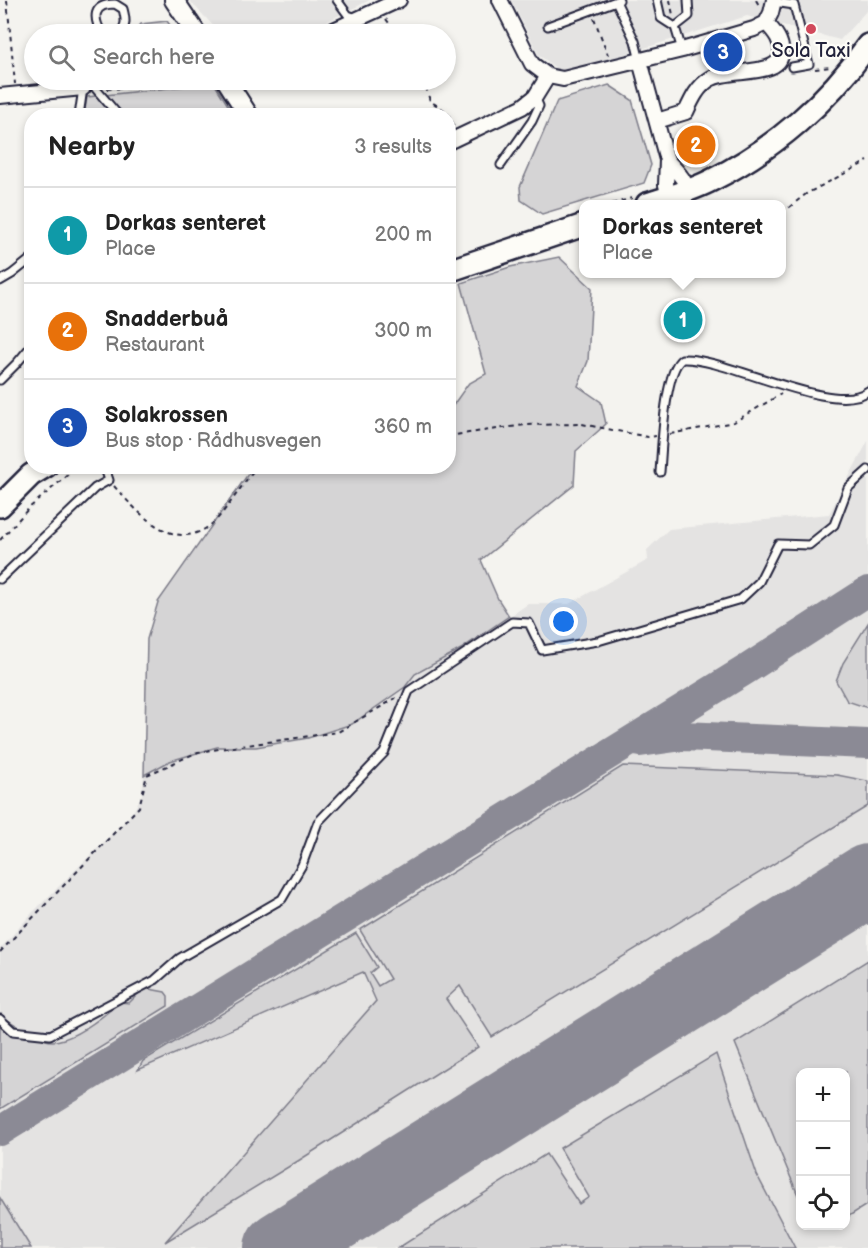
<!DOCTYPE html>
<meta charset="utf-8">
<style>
:root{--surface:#fff;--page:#f2f2f2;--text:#222;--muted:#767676;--line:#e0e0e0;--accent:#d1495b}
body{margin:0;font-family:"Balsamiq Sans",sans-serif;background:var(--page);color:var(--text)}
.controls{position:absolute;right:18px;bottom:18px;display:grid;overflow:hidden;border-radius:12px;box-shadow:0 3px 9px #0003}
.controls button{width:54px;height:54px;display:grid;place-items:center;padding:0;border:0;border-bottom:2px solid var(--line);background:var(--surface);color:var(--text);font:30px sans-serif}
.you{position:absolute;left:564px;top:622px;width:21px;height:21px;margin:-15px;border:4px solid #fff;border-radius:50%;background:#1a73e8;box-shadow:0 0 0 9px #1a73e833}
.badge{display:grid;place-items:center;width:39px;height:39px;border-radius:50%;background:var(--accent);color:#fff;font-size:20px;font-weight:700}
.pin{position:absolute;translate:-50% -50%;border:3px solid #fff;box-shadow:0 2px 6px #0006}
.popup{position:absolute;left:579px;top:200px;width:207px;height:78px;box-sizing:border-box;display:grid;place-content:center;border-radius:12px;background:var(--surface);filter:drop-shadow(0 2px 4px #0005);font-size:20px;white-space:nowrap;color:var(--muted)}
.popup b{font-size:22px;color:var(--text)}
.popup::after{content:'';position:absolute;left:50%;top:100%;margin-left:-12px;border:12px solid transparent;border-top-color:var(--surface)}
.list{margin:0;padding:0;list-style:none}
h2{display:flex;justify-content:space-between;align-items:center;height:78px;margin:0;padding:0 24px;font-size:26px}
h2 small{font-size:20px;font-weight:400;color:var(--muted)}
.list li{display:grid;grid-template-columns:39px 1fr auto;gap:18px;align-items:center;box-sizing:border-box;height:96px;padding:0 24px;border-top:2px solid var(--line)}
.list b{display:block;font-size:22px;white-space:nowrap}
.list p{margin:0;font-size:20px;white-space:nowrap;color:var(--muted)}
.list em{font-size:20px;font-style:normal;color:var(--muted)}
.icon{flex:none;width:33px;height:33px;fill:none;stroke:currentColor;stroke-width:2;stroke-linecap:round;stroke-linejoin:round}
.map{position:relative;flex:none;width:868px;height:1248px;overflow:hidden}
.search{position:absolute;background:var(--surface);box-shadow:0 3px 9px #0003;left:24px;top:24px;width:432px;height:66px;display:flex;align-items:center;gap:15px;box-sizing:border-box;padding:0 21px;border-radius:33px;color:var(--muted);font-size:22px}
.panel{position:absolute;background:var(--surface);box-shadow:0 3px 9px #0003;left:24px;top:108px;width:432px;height:366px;border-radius:24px}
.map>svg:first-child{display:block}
</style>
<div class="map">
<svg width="868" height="1248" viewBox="0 0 868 1248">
<rect width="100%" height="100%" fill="#f4f3ef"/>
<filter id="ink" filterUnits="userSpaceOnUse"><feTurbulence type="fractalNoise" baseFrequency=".0167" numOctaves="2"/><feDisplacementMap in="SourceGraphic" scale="12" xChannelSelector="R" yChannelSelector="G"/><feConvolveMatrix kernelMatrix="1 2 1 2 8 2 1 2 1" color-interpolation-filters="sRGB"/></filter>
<g filter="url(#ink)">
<path fill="#e4e3e2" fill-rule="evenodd" d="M189,0H370L302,34H221Z
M511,0H868V9L840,40L747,16L587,66L558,70L539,55Z
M868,441V1248H0V949L32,913L132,814L142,795L144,775L170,761L217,747H256L308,738L352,724L405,687L415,674L461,649L528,604H569L648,560L647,550L669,529L829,514ZM800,1072H846V1226H800Z"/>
<path fill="#d5d4d5" stroke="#7c7b88" stroke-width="1.5" d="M167,21L175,32L174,34H133L141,24Z
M214,83L234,115L84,116L87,97Z
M609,85L632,100L651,165L644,183L542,214L521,200L520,187L557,101Z
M559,257L592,288L588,361L578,386L601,402L606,424L576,451L574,485L481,560L498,599L509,616L461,649L415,674L405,687L352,724L308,738L256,747H217L170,761L144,775L147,639L158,602L253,467L448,466L449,411L468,384L486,374L461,283L510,267Z
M868,623V708L847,701L836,681L843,663Z
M623,766L837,775L868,781V806L492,1037L460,986L446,999L478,1047L298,1161L165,1242L376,1001L363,972L138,1070L143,1061L356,933L377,967L370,973L378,986L390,979L360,930Z
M868,960V1204L846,1218V1072H800V1200L735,1043Z
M144,988L165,992L168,996V1006L0,1109V1015C14,1024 30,1035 46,1040C67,1047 105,1015 120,1002L129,1003Z
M716,1054L757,1175L795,1248H398L546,1154L579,1204L589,1197L560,1148Z
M0,1198L31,1248H0Z"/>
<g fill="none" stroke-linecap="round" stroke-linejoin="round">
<path stroke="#8b8a95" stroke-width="30" d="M640,742L683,736L868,744
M0,1131L747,669L868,591"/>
<path stroke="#8b8a95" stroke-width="74" d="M281,1248L868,881"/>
<g stroke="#22223b" stroke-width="11">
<path id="lane" d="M337,0L348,15L356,18
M657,0L661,18L675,27L682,50
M616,1L635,41L640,61
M774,2L794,5L809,64L792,67
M548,26L619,0
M675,27L689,16L688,0
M102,34C93,18 92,4 115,4L123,9C126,20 127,28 117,34
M96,89L119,116
M79,116L83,88L87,80
M501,165L532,121L539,106L535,97
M0,281L12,274L32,258
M0,380L17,363L32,345
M660,472C662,449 664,371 682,359C726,357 834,417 868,391
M0,579L95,488L109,480L104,466
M0,1019L13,1031L50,1035L155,980L180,958L282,899L302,865L318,822L384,753L409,691L512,622L529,623L542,650L598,641L741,599L759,582L778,544L809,545L834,525L848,488L868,470"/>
</g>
<g stroke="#22223b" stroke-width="18">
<path id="street" d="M500,0L532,64L548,76L563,79L682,50L754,29L766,23
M766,23L771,13L774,0
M325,34L399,0
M640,61L667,160L666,185L669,197L681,204
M0,96L83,88
M657,121L686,112C692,99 698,86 710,79C727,68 778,77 781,55C783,42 775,32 766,23
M448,142L522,107L535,97L548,76
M667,160C675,170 690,182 686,196"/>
</g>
<g stroke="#22223b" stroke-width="22">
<path id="secondary" d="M174,0L197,34
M226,80L249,116"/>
</g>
<g stroke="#22223b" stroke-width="26">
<path id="primary" d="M647,204C669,197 691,191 712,180C774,149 828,102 868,45
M448,271L584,225
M0,506L31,475L46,466"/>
</g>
<path stroke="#22223b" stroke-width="2" stroke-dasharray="4.5 4.5" stroke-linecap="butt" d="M7,0L15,84
M670,0L673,15
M756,0L760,7
M594,18L608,55
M386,19L392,27L402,34
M446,65V70
M815,69L830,67
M421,80L425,84L430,101C444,110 447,110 454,126
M426,87H434L442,80
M107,89L171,86L193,80
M612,204L632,198
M782,213L806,194L868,161
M670,434L734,422L781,394
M448,436L525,425L582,424L648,437L656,436
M27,458L32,454
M114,486C144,520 184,562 223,512C235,497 245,481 257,466
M0,540L29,508L78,466
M0,952L139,807L147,775L198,752L338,732L396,698"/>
<use href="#lane" stroke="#fdfcf7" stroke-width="7"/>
<use href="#street" stroke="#fdfcf7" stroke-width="14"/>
<use href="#secondary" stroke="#fdfcf7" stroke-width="18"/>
<use href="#primary" stroke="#fdfcf7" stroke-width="21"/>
</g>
</g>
<circle fill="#d1495b" stroke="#fdfcf7" stroke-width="2" cx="811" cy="29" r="6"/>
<g text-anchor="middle" stroke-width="4.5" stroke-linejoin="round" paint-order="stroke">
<g font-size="20" fill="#22223b" stroke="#fdfcf7">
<text x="811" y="57">Sola Taxi</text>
</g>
</g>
</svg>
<div class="controls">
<button>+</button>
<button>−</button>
<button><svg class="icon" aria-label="locate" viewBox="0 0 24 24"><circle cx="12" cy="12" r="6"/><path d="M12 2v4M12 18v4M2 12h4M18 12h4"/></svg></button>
</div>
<div class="you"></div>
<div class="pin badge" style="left:683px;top:320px;background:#0f9aa8">1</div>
<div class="popup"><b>Dorkas senteret</b>Place</div>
<div class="pin badge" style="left:696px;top:145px;background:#e8710a">2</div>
<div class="pin badge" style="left:723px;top:52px;background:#1a4fb4">3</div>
<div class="search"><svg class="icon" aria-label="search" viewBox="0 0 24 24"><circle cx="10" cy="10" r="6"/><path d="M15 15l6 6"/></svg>Search here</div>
<section class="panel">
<h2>Nearby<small>3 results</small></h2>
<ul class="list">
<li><span class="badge" style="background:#0f9aa8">1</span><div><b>Dorkas senteret</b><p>Place</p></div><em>200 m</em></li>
<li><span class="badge" style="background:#e8710a">2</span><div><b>Snadderbuå</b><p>Restaurant</p></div><em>300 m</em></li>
<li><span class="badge" style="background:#1a4fb4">3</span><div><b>Solakrossen</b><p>Bus stop · Rådhusvegen</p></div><em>360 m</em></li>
</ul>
</section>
</div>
